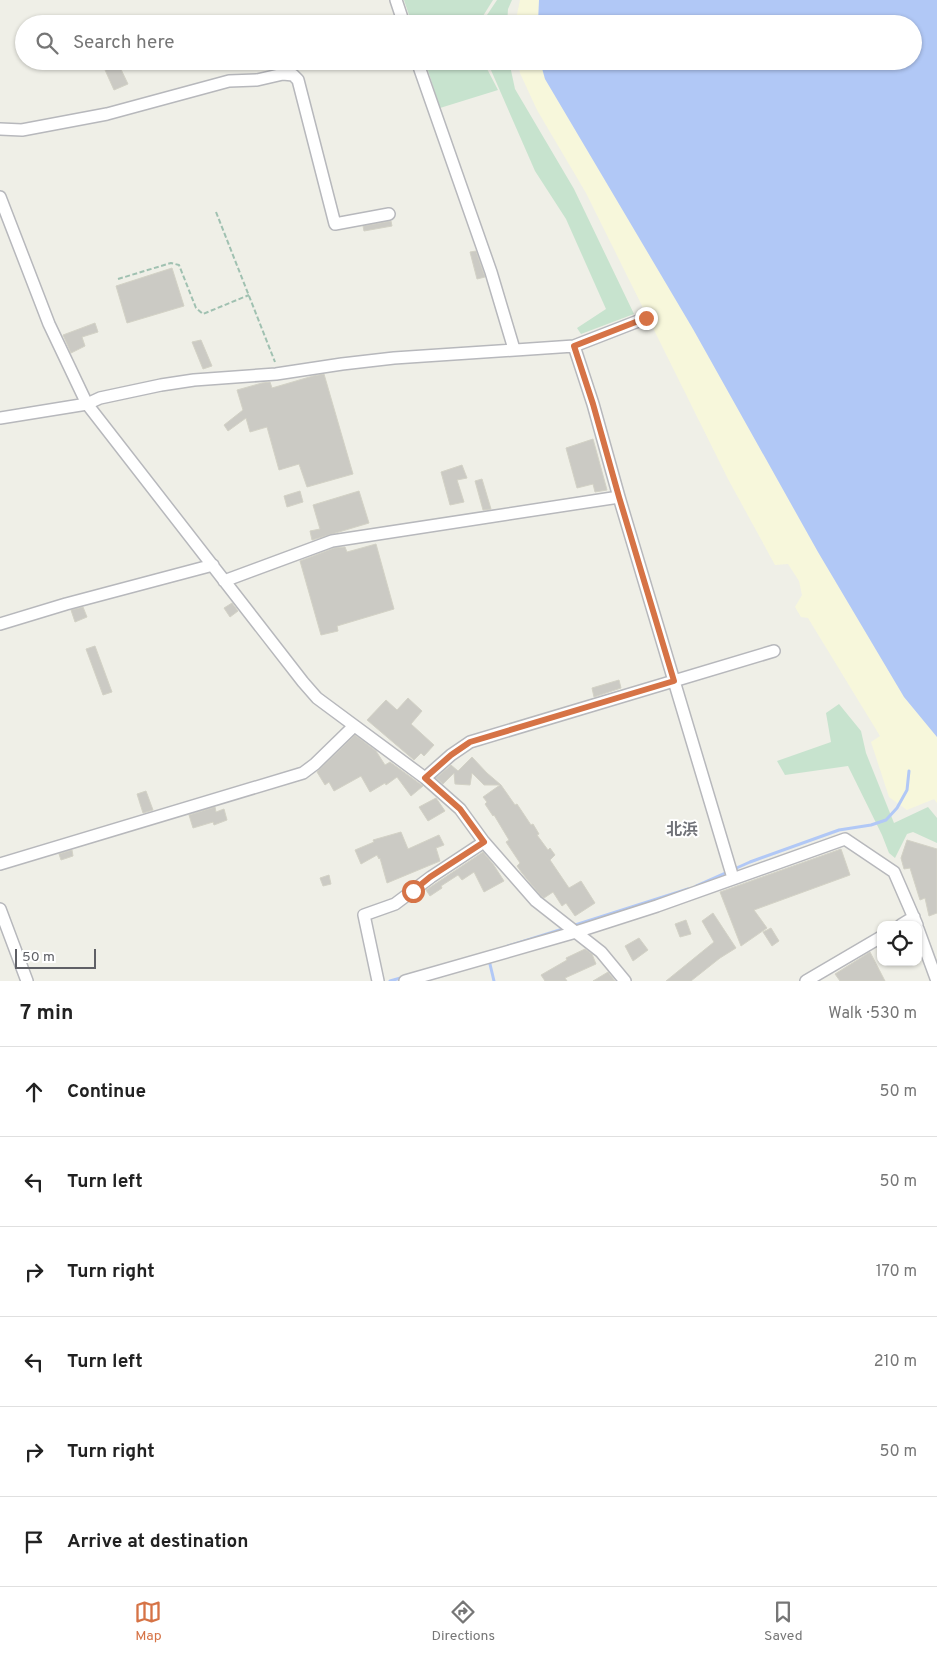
<!DOCTYPE html>
<meta charset="utf-8">
<style>
:root{--surface:#fff;--page:#f6f6f6;--text:#222;--muted:#767676;--line:#e0e0e0;--accent:#d67346}
body{margin:0;font-family:Overpass,"Noto Sans JP",sans-serif;background:var(--page);color:var(--text)}
.controls{position:absolute;right:15px;bottom:15px;display:grid;overflow:hidden;border-radius:10px;box-shadow:0 1px 4px #0004}
.controls button{width:45px;height:45px;display:grid;place-items:center;padding:0;border:0;border-bottom:1px solid var(--line);background:var(--surface);color:var(--text);font:25px sans-serif}
.scale{position:absolute;left:15px;bottom:12px;width:81px;box-sizing:border-box;padding-left:5px;border:2px solid #5f6066;border-top:0;font-size:14px;line-height:18px;white-space:nowrap;color:#5f6066;-webkit-text-stroke:4px #fff;paint-order:stroke}
.stop{position:absolute;width:15px;height:15px;margin:-11px;border:4px solid #d67346;border-radius:50%;background:#fff}
.stop.end{background:#d67346;border-color:#fff;box-shadow:0 1px 5px #0008}
.list{margin:0;padding:0;list-style:none}
h2{display:flex;justify-content:space-between;align-items:center;height:65px;margin:0;padding:0 20px;font-size:21px}
h2 small{font-size:16px;font-weight:400;color:var(--muted)}
.list li{display:grid;grid-template-columns:32px 1fr auto;gap:15px;align-items:center;box-sizing:border-box;height:90px;padding:0 20px;border-top:1px solid var(--line)}
.list b{display:block;font-size:19px;white-space:nowrap}
.list em{font-size:16px;font-style:normal;color:var(--muted)}
.icon{flex:none;width:28px;height:28px;fill:none;stroke:currentColor;stroke-width:2;stroke-linecap:round;stroke-linejoin:round}
.map{position:relative;flex:none;width:937px;height:981px;overflow:hidden}
.search{position:absolute;background:var(--surface);box-shadow:0 1px 4px #0004;left:15px;right:15px;top:15px;height:55px;display:flex;align-items:center;gap:12px;box-sizing:border-box;padding:0 18px;border-radius:28px;color:var(--muted);font-size:19px}
.sheet{height:605px;background:var(--surface)}
nav{display:flex;justify-content:space-around;align-items:center;box-sizing:border-box;height:70px;border-top:1px solid var(--line);background:var(--surface);font-size:14px;color:var(--muted)}
nav a{display:grid;justify-items:center;gap:2px}
nav .on{color:var(--accent)}
.map>svg:first-child{display:block}
</style>
<div class="map">
<svg width="937" height="981" viewBox="0 0 937 981">
<rect width="100%" height="100%" fill="#efefe7"/>
<path fill="#c7e3ce" d="M404,0H493L478,24H412Z
M497,0H512L508,9L507,24H481Z
M425,61H483L498,90L440,108Z
M487,61H509L515,89L574,189L634,314L581,334L577,328L606,309L566,219L535,171Z
M839,704L861,731L866,753L894,823L928,807L937,818V843L913,832L907,834L895,858L889,853L882,835L848,766L785,775L777,761L831,742L826,713Z"/>
<path fill="#f7f7db" d="M520,0H539L538,24H515Z
M518,61H540L545,79L693,329L818,552L904,697L937,737V803L934,799L907,810L889,797L871,742L880,736L808,618L801,617L795,607L802,595L799,581L788,564L775,565L728,479L586,193L537,110L520,73Z"/>
<path fill="#b1c8f6" d="M539,0H937V737L904,697L818,552L693,329L545,79L540,61H913V24H538Z"/>
<g fill="none" stroke-linecap="round" stroke-linejoin="round">
<path stroke="#b1c8f6" stroke-width="3" d="M696,886L750,862L839,830L871,825L886,820L897,808L907,790L909,771
M572,926L688,889
M508,946L566,928
M489,960L494,981
M390,981L404,977"/>
</g>
<path fill="#cbcac4" stroke="#d3d2c6" d="M101,61H117L128,84L114,90Z
M391,221L392,226L364,231L363,226Z
M476,251L485,277L477,279L470,252Z
M172,268L184,306L127,323L116,286Z
M95,323L98,332L82,337L85,346L71,353L63,335Z
M201,340L212,366L203,369L192,342Z
M324,374L353,474L307,487L299,464L279,470L267,427L250,432L246,418L228,431L224,425L243,410L237,390L262,383L270,382L272,388L313,376Z
M593,439L607,490L595,492L593,484L577,488L566,448Z
M462,465L467,478L457,480L464,502L450,505L441,472Z
M482,479L491,509L483,510L475,481Z
M300,491L303,502L287,507L284,496Z
M359,491L369,523L312,540L310,531L320,529L313,505Z
M376,544L394,609L337,626L338,631L321,635L300,561L334,548L345,547L347,552Z
M232,603L238,611L230,617L224,608Z
M83,607L87,617L75,622L71,610Z
M95,646L112,692L103,695L86,649Z
M619,680L621,688L594,697L592,688Z
M408,698L422,711L411,724L434,745L424,756L421,753L414,760L367,720L386,700L397,710Z
M355,735L376,751L385,765L390,762L423,786L411,796L397,777L386,785L385,783L370,792L361,776L334,791L329,782L325,785L317,772Z
M472,757L487,773L501,785L515,805L517,804L531,825L533,824L539,834L537,835L548,850L550,848L555,855L550,860L569,888L581,881L595,903L575,916L566,903L562,906L553,892L544,898L541,896L522,873L517,866L520,863L506,842L509,840L494,815L493,816L485,804L487,802L483,797L500,785H484L472,773L470,785L455,784L454,773L443,784L436,778L451,765L458,771Z
M146,791L153,810L143,813L137,794Z
M436,798L445,811L428,821L419,807Z
M215,807L216,812L224,809L227,820L214,825L213,822L193,828L189,815Z
M401,832L408,849L439,835L444,845L436,848L440,861L387,883L380,858L379,859L377,855L361,864L355,850L374,842L373,840Z
M907,840L937,849V913L929,916L925,898L920,900L910,868L904,869L901,858Z
M841,849L850,875L754,910L767,928L741,946L720,892Z
M72,850L73,856L61,860L59,854Z
M483,852L493,864L504,881L484,892L474,872L462,880L458,875L441,886L442,888L430,896L426,890Z
M329,875L331,884L323,886L320,878Z
M713,913L736,948L720,958L691,981H666L714,942L702,921Z
M686,920L691,934L680,937L675,924Z
M771,928L779,941L772,946L763,932Z
M639,938L648,950L633,961L625,946Z
M585,949L592,954L596,964L565,978L567,981H545L541,975L567,960L566,958Z
M870,952L885,981H840L835,974Z
M608,972L615,981H593Z"/>
<g fill="none" stroke-linecap="round" stroke-linejoin="round">
<g stroke="#b7b8bc" stroke-width="14">
<path id="minor" d="M396,0L404,24
M417,61L491,272L514,349
M0,129L22,130L107,114L229,81L257,80L283,74L293,75L298,80L335,224L389,214
M0,197L49,324L87,404L303,682L317,698L425,778L460,809L484,842L536,901L601,952L625,981
M574,346L593,404L619,497L733,878
M0,418L87,404L100,398L161,385L194,380L276,374L342,364L394,358L574,346L646,318
M224,581L332,541L619,497
M0,624L66,604L213,565
M425,778L451,755L470,742L774,651
M0,864L303,773L315,764L354,726
M0,909L27,981
M901,925L914,917
M918,929L937,981
M378,981L364,915L395,904L431,877L484,842
M405,981L576,932L657,906L845,839L894,872L917,925
M806,981L881,937"/>
</g>
<path stroke="#a0c1b1" stroke-width="2" stroke-dasharray="5 2.5" stroke-linecap="butt" d="M216,212L275,362
M118,279L171,263L179,265L196,308L203,314L249,295"/>
<use href="#minor" stroke="#fff" stroke-width="11"/>
</g>
<g fill="none" stroke-linecap="round" stroke-linejoin="round">
<path stroke="#d67346" stroke-width="6" d="M413,891L430,877L484,842L460,809L425,778L451,755L470,742L674,681L619,497L593,404L574,346L646,318"/>
</g>
<g text-anchor="middle" stroke-width="4" stroke-linejoin="round" paint-order="stroke">
<g font-size="16" font-weight="bold" fill="#707278" stroke="#fff">
<text x="682" y="835">北浜</text>
</g>
</g>
</svg>
<div class="controls">
<button><svg class="icon" aria-label="locate" viewBox="0 0 24 24"><circle cx="12" cy="12" r="6"/><path d="M12 2v4M12 18v4M2 12h4M18 12h4"/></svg></button>
</div>
<div class="scale">50 m</div>
<div class="stop" style="left:413px;top:891px"></div>
<div class="stop end" style="left:646px;top:318px"></div>
<div class="search"><svg class="icon" aria-label="search" viewBox="0 0 24 24"><circle cx="10" cy="10" r="6"/><path d="M15 15l6 6"/></svg>Search here</div>
</div>
<section class="sheet">
<h2>7 min<small>Walk · 530 m</small></h2>
<ul class="list">
<li><svg class="icon" aria-label="ahead" viewBox="0 0 24 24"><path d="M12 20V5M6 11l6-6 6 6"/></svg><div><b>Continue</b></div><em>50 m</em></li>
<li><svg class="icon" aria-label="left" viewBox="0 0 24 24"><path d="M17 20v-9H6M10 6l-5 5 5 5"/></svg><div><b>Turn left</b></div><em>50 m</em></li>
<li><svg class="icon" aria-label="right" viewBox="0 0 24 24"><path d="M7 20v-9h11M14 6l5 5-5 5"/></svg><div><b>Turn right</b></div><em>170 m</em></li>
<li><svg class="icon" aria-label="left" viewBox="0 0 24 24"><path d="M17 20v-9H6M10 6l-5 5 5 5"/></svg><div><b>Turn left</b></div><em>210 m</em></li>
<li><svg class="icon" aria-label="right" viewBox="0 0 24 24"><path d="M7 20v-9h11M14 6l5 5-5 5"/></svg><div><b>Turn right</b></div><em>50 m</em></li>
<li><svg class="icon" aria-label="arrive" viewBox="0 0 24 24"><path d="M6 21V4h12l-3 4 3 4H6"/></svg><div><b>Arrive at destination</b></div></li>
</ul>
</section>
<nav>
<a class="on"><svg class="icon" aria-label="map" viewBox="0 0 24 24"><path d="M3 6l6-2 6 2 6-2v14l-6 2-6-2-6 2zM9 4v14M15 6v14"/></svg>Map</a>
<a><svg class="icon" aria-label="directions" viewBox="0 0 24 24"><path d="M12 3l9 9-9 9-9-9zM9 14v-3h6M13 9l2 2-2 2"/></svg>Directions</a>
<a><svg class="icon" aria-label="saved" viewBox="0 0 24 24"><path d="M7 4h10v16l-5-4-5 4z"/></svg>Saved</a>
</nav>
